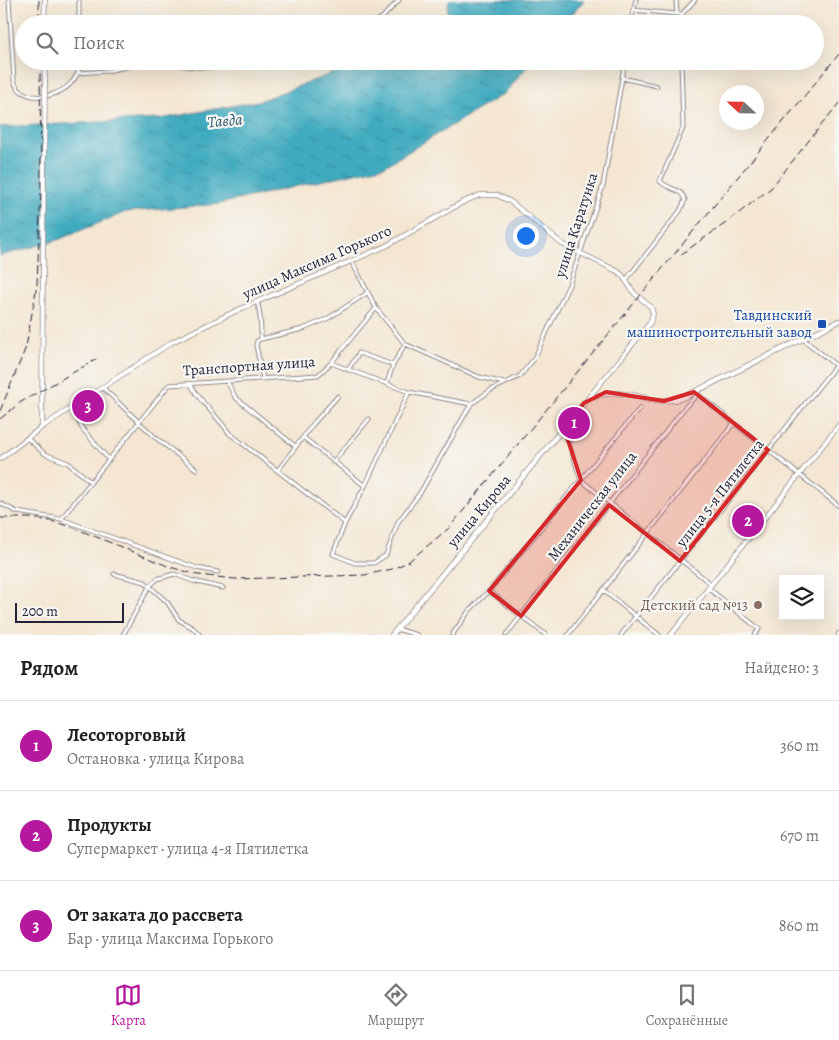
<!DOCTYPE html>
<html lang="ru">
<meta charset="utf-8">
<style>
:root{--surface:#fff;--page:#f6f6f6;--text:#222;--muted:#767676;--line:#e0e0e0;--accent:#b5179e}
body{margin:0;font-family:Alegreya,serif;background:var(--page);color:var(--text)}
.controls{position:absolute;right:15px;bottom:15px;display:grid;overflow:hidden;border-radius:0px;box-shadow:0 5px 20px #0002}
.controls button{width:45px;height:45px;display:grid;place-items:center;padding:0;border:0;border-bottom:1px solid var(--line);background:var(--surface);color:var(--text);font:25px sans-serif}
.compass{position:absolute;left:719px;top:85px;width:45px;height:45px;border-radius:50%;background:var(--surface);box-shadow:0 5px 20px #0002;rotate:292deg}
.scale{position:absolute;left:15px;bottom:12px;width:109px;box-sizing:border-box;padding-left:5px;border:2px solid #22223b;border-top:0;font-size:14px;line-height:18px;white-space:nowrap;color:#22223b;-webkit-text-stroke:4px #f6f6f2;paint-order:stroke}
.you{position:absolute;left:525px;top:235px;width:18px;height:18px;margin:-12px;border:4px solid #fff;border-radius:50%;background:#1a73e8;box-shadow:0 0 0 8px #1a73e833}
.badge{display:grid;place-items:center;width:32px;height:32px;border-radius:50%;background:var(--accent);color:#fff;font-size:16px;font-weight:700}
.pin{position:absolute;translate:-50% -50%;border:2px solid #fff;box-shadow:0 1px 5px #0006}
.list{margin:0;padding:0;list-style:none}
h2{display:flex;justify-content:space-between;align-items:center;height:65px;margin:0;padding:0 20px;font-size:21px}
h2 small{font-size:16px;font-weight:400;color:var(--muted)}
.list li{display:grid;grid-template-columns:32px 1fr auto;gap:15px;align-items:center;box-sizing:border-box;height:90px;padding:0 20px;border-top:1px solid var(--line)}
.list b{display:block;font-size:19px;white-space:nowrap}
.list p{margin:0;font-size:16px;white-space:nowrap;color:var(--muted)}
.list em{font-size:16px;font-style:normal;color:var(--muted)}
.icon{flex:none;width:28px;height:28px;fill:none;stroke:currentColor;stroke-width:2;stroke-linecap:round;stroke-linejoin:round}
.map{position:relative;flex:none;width:839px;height:635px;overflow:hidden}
.search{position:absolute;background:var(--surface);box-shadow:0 5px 20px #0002;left:15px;right:15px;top:15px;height:55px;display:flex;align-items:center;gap:12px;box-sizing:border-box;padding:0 18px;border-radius:28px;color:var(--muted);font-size:19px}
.sheet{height:335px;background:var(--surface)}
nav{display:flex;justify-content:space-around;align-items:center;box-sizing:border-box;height:70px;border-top:1px solid var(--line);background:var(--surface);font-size:14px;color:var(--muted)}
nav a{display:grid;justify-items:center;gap:2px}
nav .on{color:var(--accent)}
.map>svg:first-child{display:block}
</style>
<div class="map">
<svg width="839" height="635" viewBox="0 0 839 635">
<defs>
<pattern id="water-ripples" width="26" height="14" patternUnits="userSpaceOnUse" patternTransform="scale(1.25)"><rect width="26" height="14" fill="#40abbf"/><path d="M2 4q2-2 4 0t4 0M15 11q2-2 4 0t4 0" fill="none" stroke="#358b9c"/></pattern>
</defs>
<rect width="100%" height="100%" fill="#f6f6f2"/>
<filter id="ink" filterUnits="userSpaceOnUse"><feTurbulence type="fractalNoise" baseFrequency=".02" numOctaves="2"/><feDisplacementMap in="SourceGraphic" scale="10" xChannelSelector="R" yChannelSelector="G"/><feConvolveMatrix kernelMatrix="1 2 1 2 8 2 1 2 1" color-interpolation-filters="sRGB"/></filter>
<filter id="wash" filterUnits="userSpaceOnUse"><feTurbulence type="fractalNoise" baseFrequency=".0096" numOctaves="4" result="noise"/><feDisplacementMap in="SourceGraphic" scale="20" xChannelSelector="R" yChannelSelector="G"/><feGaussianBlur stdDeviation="1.12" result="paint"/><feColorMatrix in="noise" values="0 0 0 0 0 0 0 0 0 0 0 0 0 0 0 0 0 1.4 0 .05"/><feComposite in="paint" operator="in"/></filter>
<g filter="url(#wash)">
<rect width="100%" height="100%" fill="#f4e6d2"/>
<path fill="url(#water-ripples)" stroke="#31667d" d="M449,0H584L564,24H438L446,19Z
M365,61H532L505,93L385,166L219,204L126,212L55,241L0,256V127L160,119L259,101Z"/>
</g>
<g filter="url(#ink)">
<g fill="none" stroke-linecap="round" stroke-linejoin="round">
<g stroke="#8b8486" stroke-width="5">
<path id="minor" d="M9,0L14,80C20,109 80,98 80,61
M79,0V24
M676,0L677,14H682L680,24
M633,10L677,14
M682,14L695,0
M371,24L382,18L399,0
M630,24L636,0
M163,61C181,68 225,71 242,61
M262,61L270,67L285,61
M79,73L107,71L154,61
M622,78L657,86
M352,262L376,308L405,344L479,377L504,383
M626,280L680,211L685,200C681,187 667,190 660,181L683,128L681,61
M257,302C260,310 261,329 261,339L257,341L256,345L263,379
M261,339L303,329L327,319L367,293
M803,339L839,368
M331,363L376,308
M348,370L359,353L393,365
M227,381L235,397L295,446
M190,383C199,402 217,415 229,433L345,523
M387,383L393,365L405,344
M103,388L156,438L196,469
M409,392L365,486L345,523L333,554L355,563H374L386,555L398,522L420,493L471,404L491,390L520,376L534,359L569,285L603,186L625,61
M696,393L839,506
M74,406L81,427L109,460
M564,428L581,480L711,584
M27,438L45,454L68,463L91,482
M304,438L365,486
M333,462L369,419
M278,470L313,424L338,396
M0,503L17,512L61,519L197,568L218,572
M61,519L169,385L318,375L331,363L409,392L471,404
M114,574L145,582L167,602L179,620L193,628L200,635
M708,588L759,629L755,635
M603,590L659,635
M489,591L546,635
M397,629L417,635
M123,635L149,587L157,579L174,574L193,581L223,588
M452,635L469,611L489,591L640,408
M506,635L686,406L698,394
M568,635L734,423
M621,635L836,365
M838,635L839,633"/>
</g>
<g stroke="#8b8486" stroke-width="5.5">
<path id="tertiary" d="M44,24L45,0
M44,61L45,80
M42,427L43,253
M0,459L42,427L172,342L238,310L386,246L463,202L480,195H497L511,202L562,244L617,271L622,275L634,293L651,307L653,314L650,323L585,402
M671,635L839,425"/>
</g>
<g stroke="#8b8486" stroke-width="6">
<path id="primary" d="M392,635L584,403C621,378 645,409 682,398L839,321"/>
</g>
<use href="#minor" stroke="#fff" stroke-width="3"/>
<use href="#tertiary" stroke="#fff" stroke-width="4"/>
<use href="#primary" stroke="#fff" stroke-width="4.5"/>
<path stroke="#22223b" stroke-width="1" stroke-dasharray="8 4" stroke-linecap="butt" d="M39,0V24
M680,255L726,223L771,188L839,103
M0,411L26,347L37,285L41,189L40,61
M0,419L21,402L97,359
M0,518H30L51,521L72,527L170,567L198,575L235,579L365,575L392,569L408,562L449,528L839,54"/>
<g stroke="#8b8486" stroke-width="5.5" stroke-linecap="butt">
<path id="tertiary-bridge" d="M43,253L45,80"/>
</g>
<use href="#tertiary-bridge" stroke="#fff" stroke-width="4"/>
</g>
</g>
<path fill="#d62828" fill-opacity="0.2" stroke="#d62828" stroke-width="4" stroke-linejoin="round" d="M606,392L664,401L694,392L768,450L680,561L609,505L521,616L489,591L581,480L564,428L584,403Z"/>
<rect fill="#1a4fb4" stroke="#f6f6f2" stroke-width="2" x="817" y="319" width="10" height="10" rx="2.5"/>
<circle fill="#8d6e63" stroke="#f6f6f2" stroke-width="2" cx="758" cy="605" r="5"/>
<g text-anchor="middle" stroke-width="4.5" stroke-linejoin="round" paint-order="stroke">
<g font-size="15" fill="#22223b" stroke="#f6f6f2">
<text transform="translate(576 225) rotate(-72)" y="5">улица Каратунка</text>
<text transform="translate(317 262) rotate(-24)" y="5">улица Максима Горького</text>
<text transform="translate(249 366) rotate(-4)" y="5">Транспортная улица</text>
<text transform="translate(720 493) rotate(-52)" y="5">улица 5-я Пятилетка</text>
<text transform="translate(592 506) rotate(-52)" y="5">Механическая улица</text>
<text transform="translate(479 511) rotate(-50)" y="5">улица Кирова</text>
</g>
<g font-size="15" fill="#164399" stroke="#f6f6f2" text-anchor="end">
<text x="812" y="320">Тавдинский<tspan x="812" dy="17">машиностроительный завод</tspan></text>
</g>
<g font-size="15" fill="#785e54" stroke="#f6f6f2" text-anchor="end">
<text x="748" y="610">Детский сад №13</text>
</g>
<g font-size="16" font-style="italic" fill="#2e5970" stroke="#f6f6f2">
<text transform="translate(225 120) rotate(-5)" y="6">Тавда</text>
</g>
</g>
</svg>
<div class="controls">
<button><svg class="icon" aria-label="layers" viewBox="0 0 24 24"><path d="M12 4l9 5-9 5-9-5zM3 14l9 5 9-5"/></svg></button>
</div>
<svg class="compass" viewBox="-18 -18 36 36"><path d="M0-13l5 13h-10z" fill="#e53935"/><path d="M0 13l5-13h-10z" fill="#767676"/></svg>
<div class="scale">200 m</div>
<div class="you"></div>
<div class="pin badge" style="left:574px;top:423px">1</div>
<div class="pin badge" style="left:748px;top:521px">2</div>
<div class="pin badge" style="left:88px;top:406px">3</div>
<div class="search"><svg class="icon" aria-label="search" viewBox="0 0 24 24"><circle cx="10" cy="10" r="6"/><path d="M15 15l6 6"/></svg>Поиск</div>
</div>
<section class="sheet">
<h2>Рядом<small>Найдено: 3</small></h2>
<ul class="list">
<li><span class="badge">1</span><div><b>Лесоторговый</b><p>Остановка · улица Кирова</p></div><em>360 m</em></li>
<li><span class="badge">2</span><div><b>Продукты</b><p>Супермаркет · улица 4-я Пятилетка</p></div><em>670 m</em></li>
<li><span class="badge">3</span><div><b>От заката до рассвета</b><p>Бар · улица Максима Горького</p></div><em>860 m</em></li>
</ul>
</section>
<nav>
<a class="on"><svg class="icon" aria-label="map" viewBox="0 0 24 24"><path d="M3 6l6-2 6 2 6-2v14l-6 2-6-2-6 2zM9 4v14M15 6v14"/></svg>Карта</a>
<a><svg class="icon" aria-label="directions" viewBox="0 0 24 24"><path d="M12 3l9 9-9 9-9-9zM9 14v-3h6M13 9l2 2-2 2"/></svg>Маршрут</a>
<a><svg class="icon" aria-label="saved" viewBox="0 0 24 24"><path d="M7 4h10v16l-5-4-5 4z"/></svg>Сохранённые</a>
</nav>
